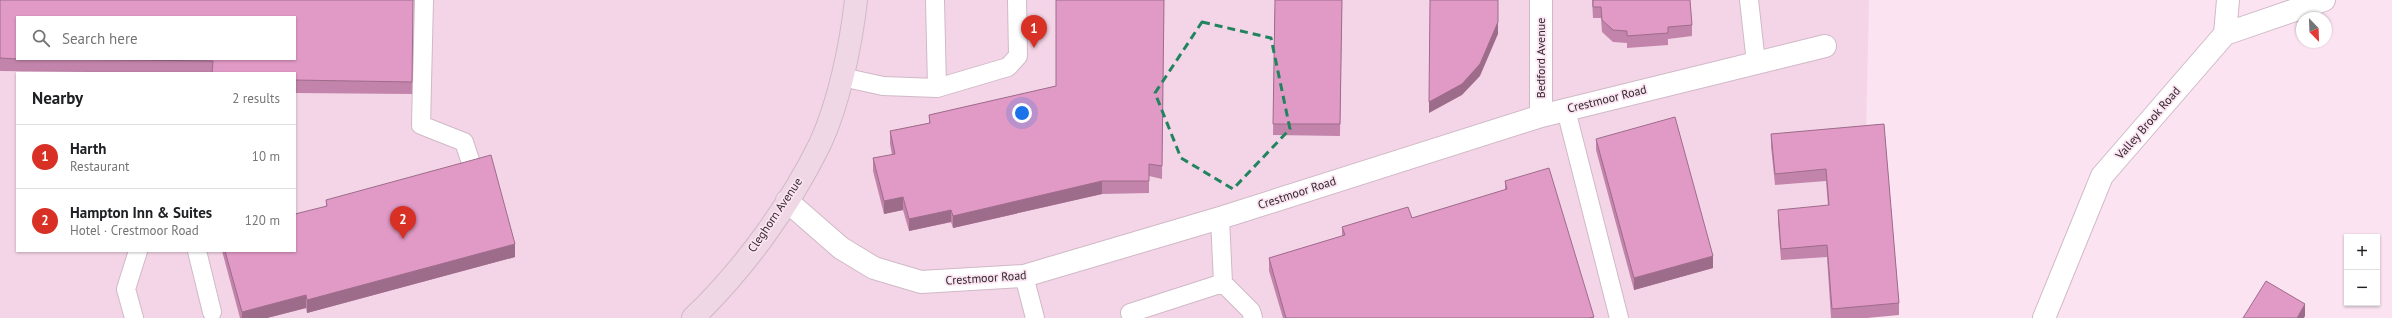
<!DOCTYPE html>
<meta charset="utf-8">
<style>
:root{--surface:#fff;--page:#f2f2f2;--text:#202124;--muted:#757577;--line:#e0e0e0;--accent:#d93025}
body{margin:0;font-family:"PT Sans",sans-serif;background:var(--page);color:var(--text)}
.controls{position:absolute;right:12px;bottom:12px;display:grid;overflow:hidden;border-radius:0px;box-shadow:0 1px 3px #0004}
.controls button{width:36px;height:36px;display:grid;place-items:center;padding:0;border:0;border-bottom:1px solid var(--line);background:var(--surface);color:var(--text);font:20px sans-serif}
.compass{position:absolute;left:2296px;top:12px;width:36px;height:36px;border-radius:50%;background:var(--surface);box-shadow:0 1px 3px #0004;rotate:157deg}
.you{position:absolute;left:1022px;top:113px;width:14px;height:14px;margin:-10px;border:3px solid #fff;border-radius:50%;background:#1a73e8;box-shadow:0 0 0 6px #1a73e833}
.badge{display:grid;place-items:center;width:26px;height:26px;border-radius:50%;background:var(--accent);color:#fff;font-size:13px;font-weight:700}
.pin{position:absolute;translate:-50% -33px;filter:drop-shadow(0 1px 2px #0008)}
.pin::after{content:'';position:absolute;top:21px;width:14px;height:12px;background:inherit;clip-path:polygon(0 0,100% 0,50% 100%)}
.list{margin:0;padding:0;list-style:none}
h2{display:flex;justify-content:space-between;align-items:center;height:52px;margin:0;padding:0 16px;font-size:17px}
h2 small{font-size:13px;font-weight:400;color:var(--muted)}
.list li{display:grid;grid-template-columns:26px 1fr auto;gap:12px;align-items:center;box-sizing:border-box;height:64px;padding:0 16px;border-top:1px solid var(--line)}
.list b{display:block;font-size:15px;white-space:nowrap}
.list p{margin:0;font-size:13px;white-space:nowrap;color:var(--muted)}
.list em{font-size:13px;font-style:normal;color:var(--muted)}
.icon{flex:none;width:22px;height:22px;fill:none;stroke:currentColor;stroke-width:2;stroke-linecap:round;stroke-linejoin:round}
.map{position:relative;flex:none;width:2392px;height:318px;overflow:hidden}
.search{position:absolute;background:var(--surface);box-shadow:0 1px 3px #0004;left:16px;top:16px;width:280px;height:44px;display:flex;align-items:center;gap:10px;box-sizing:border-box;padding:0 14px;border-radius:0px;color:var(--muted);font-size:15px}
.panel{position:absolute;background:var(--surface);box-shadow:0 1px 3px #0004;left:16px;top:72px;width:280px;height:180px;border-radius:0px}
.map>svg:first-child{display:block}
</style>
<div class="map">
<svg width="2392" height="318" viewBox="0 0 2392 318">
<rect width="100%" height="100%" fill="#fbe3f1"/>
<path fill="#f4d5e7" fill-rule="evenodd" d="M0,0H1869L1862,318H0ZM17,17H295V59H17ZM17,73H295V251H17Z"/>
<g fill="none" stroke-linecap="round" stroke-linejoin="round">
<g stroke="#d0b9c6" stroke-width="20">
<path id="lane" d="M424,0L421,125L464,142L474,172
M935,0L937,88
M1749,0L1756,63
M842,77L883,86L937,88L1008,67L1018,56L1017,0
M1566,110L1619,318
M1220,218L1223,283L1251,311L1253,318
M197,251L212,312
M1024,276L1035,318
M1130,313L1223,283
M134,318L126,289L138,251"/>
</g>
<g stroke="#d0b9c6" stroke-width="24">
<path id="street" d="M2225,34L2228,0
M1541,116V0
M787,201L841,248L874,268L921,282L1024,276L1220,218L1541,116L1825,46
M2044,318L2102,176L2225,34L2324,0"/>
</g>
<g stroke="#d0b9c6" stroke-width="24">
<path id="secondary" d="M693,318C743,270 789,207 820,144C839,103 851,45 856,0"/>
</g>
<use href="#lane" stroke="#fff" stroke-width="18"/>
<use href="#street" stroke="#fff" stroke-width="22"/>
<use href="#secondary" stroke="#efd7e6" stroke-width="22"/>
</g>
<path fill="#c284aa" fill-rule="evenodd" d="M0,0H413L412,94L295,93V73H176L0,71ZM17,17L295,59H17Z
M1164,0L1162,179L1149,176V193L1102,194L953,228L951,222L909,231L903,210L884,214L873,171V158L892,155L890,144V131L929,123V115L1056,86Z
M1275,0H1342L1340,136L1273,135Z
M1592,0H1690L1692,25V36L1668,39V45L1627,48V43L1613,42L1602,32L1601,18H1593Z
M1884,124L1899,303V315L1867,318H1831L1827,257L1781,260L1778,222V210L1828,206L1826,181L1775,185L1771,146V134Z
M1596,139L1713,268L1634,290L1596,150Z
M1505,181L1594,318H1283L1269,271V258L1342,236V227L1412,218L1505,190Z
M326,200L515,257L307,313L306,308L267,318H240L222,251H295L326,206Z"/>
<path fill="#9e6c8b" d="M1498,0V34L1480,76L1462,95L1429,113V102Z
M1102,181V194L953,228V216Z
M903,197V210L884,214V201Z
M951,210V222L909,231V219Z
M515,244V257L307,313V300Z
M1713,256V268L1634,290V278Z
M306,295V308L267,318H242V312Z
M2305,304V316L2304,318H2297Z"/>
<path fill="#e19ac6" stroke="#9e6c8b" d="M0,0H413L412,82L295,80V73H212L213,61L50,59H295V17H17V59L0,58Z
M1056,0H1164L1162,166L1149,164V181H1102L953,216L951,210L909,219L903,197L884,201L873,158L895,154L890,131L930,123L929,115L1056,86Z
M1275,0H1342L1340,124H1273Z
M1430,0H1498V22L1480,64L1462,84L1429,102Z
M1593,0H1690L1692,25L1668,27V33L1627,36V31L1613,30L1602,20L1601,7H1593Z
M1675,117L1713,256L1634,278L1596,139Z
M1884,124L1899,303L1832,309L1827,245L1781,249L1778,210L1829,205L1826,169L1775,174L1771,134Z
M491,155L515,244L307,300L306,295L242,312L225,251H295V214L327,206L326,200Z
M1549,168L1594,317L1589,318H1286L1269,258L1345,235L1342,227L1408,207L1412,218L1507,189L1505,181Z
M2266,281L2305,304L2297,318H2243Z"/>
<path fill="none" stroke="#21845e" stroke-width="3" stroke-dasharray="8 5" stroke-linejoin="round" d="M1202,22L1271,38L1290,129L1233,189L1181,158L1155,93Z"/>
<g text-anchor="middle" stroke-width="3.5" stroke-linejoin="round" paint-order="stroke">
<g font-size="12" fill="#31282d" stroke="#fbe3f1">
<text transform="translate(1541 58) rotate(-90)" y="4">Bedford Avenue</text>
<text transform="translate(1607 99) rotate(-14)" y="4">Crestmoor Road</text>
<text transform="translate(2148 123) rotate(-49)" y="4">Valley Brook Road</text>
<text transform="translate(1297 193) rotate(-18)" y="4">Crestmoor Road</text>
<text transform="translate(775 215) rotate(-56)" y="4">Cleghorn Avenue</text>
<text transform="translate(986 278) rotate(-4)" y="4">Crestmoor Road</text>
</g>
</g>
</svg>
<div class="controls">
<button>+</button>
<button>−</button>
</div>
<svg class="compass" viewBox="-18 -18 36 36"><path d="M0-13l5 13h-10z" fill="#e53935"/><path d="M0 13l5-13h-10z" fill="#757577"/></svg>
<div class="you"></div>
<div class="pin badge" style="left:1034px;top:48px">1</div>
<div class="pin badge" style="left:403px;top:239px">2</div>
<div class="search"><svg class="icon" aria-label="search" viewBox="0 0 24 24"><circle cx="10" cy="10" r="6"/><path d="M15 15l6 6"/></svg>Search here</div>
<section class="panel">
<h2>Nearby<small>2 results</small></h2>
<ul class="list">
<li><span class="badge">1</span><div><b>Harth</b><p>Restaurant</p></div><em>10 m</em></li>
<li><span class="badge">2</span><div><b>Hampton Inn &amp; Suites</b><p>Hotel · Crestmoor Road</p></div><em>120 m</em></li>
</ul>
</section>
</div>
